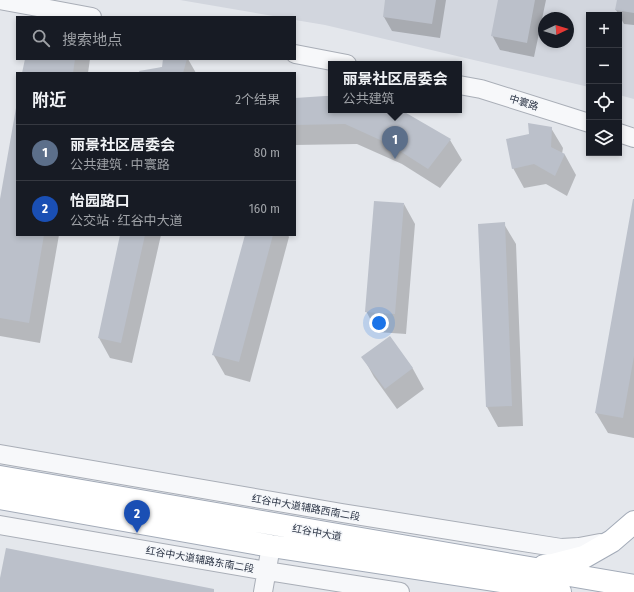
<!DOCTYPE html>
<html lang="zh">
<meta charset="utf-8">
<style>
:root{--surface:#171b24;--page:#20242c;--text:#f1f3f6;--muted:#9ea1a6;--line:#363941;--accent:#d1495b}
body{margin:0;font-family:"Fira Sans Condensed","Noto Sans SC",sans-serif;background:var(--page);color:var(--text)}
.controls{position:absolute;right:12px;top:12px;display:grid;overflow:hidden;border-radius:0px;box-shadow:0 2px 6px #0003}
.controls button{width:36px;height:36px;display:grid;place-items:center;padding:0;border:0;border-bottom:1px solid var(--line);background:var(--surface);color:var(--text);font:20px sans-serif}
.compass{position:absolute;left:538px;top:12px;width:36px;height:36px;border-radius:50%;background:var(--surface);box-shadow:0 2px 6px #0003;rotate:86deg}
.you{position:absolute;left:379px;top:323px;width:14px;height:14px;margin:-10px;border:3px solid #fff;border-radius:50%;background:#1a73e8;box-shadow:0 0 0 6px #1a73e833}
.badge{display:grid;place-items:center;width:26px;height:26px;border-radius:50%;background:var(--accent);color:#fff;font-size:13px;font-weight:700}
.pin{position:absolute;translate:-50% -33px;filter:drop-shadow(0 1px 2px #0008)}
.pin::after{content:'';position:absolute;top:21px;width:14px;height:12px;background:inherit;clip-path:polygon(0 0,100% 0,50% 100%)}
.popup{position:absolute;left:328px;top:61px;width:134px;height:52px;box-sizing:border-box;display:grid;place-content:center;border-radius:0px;background:var(--surface);filter:drop-shadow(0 1px 3px #0005);font-size:13px;white-space:nowrap;color:var(--muted)}
.popup b{font-size:15px;color:var(--text)}
.popup::after{content:'';position:absolute;left:50%;top:100%;margin-left:-8px;border:8px solid transparent;border-top-color:var(--surface)}
.list{margin:0;padding:0;list-style:none}
h2{display:flex;justify-content:space-between;align-items:center;height:52px;margin:0;padding:0 16px;font-size:17px}
h2 small{font-size:13px;font-weight:400;color:var(--muted)}
.list li{display:grid;grid-template-columns:26px 1fr auto;gap:12px;align-items:center;box-sizing:border-box;height:56px;padding:0 16px;border-top:1px solid var(--line)}
.list b{display:block;font-size:15px;white-space:nowrap}
.list p{margin:0;font-size:13px;white-space:nowrap;color:var(--muted)}
.list em{font-size:13px;font-style:normal;color:var(--muted)}
.icon{flex:none;width:22px;height:22px;fill:none;stroke:currentColor;stroke-width:2;stroke-linecap:round;stroke-linejoin:round}
.map{position:relative;flex:none;width:634px;height:592px;overflow:hidden}
.search{position:absolute;background:var(--surface);box-shadow:0 2px 6px #0003;left:16px;top:16px;width:280px;height:44px;display:flex;align-items:center;gap:10px;box-sizing:border-box;padding:0 14px;border-radius:0px;color:var(--muted);font-size:15px}
.panel{position:absolute;background:var(--surface);box-shadow:0 2px 6px #0003;left:16px;top:72px;width:280px;height:164px;border-radius:0px}
.map>svg:first-child{display:block}
</style>
<div class="map">
<svg width="634" height="592" viewBox="0 0 634 592">
<rect width="100%" height="100%" fill="#e4e7ec"/>
<path fill="#d2d6de" fill-rule="evenodd" d="M180,0H634V99L619,95V15H589V87L325,25L295,20V17H279ZM544,18H568V42H544Z"/>
<path fill="#0003" d="M386,0H446L440,38L392,31L384,17Z
M499,0H546L534,57L500,50L492,35Z
M618,0H634V25L624,24L616,10Z
M26,59H90L88,73H23Z
M164,59H188L196,73H141L163,67Z
M331,97V110H399L450,140L462,160L440,188L402,164L357,144L295,145V99Z
M17,109V235H59L40,343L0,336V205Z
M551,128L563,148L562,154L565,155L576,175L567,196L546,184L524,188L513,168Z
M634,200V438L608,433L596,413Z
M404,204L415,224L406,334L377,332L366,311Z
M504,224L516,244L523,426L498,427L487,407Z
M122,235H161L132,363L110,358L99,338Z
M246,235H288L289,237L250,382L225,375L213,354Z
M390,337L413,369L424,389L397,409L374,377L363,357Z"/>
<path fill="#bbc0ca" d="M385,0H436L432,24L383,17Z
M498,0H535L527,43L491,36Z
M617,0H634V13L615,10Z
M25,59H75L73,73H22Z
M163,59H187L183,73H140L139,71L162,67Z
M325,96H331V110H401L451,139L428,169L389,144L345,124L295,125V98Z
M16,108H17V235H44L29,323L0,318V199Z
M528,123L552,127L551,147L565,154L555,176L534,164L512,169L506,139L529,134Z
M633,199H634V356L623,418L595,413Z
M374,201L404,203L395,314L365,312Z
M505,222L512,406L486,407L478,224Z
M120,235H145L121,343L98,338Z
M245,235H273L239,362L212,355Z
M390,336L413,368L385,389L361,357Z
M6,548L214,589V592H0V578Z"/>
<g fill="none" stroke-linecap="round" stroke-linejoin="round">
<g stroke="#a9aeb7" stroke-width="20">
<path id="minor" d="M0,0L92,17
M295,54L347,64
M459,85L481,89L589,123
M619,133L634,138
M0,454L342,513L561,548L579,547L600,543
M0,525L267,571L400,592
M263,592L271,546"/>
</g>
<g stroke="#a3abb8" stroke-width="24">
<path id="major" d="M0,477L634,586
M0,498L271,546L514,583L560,592
M544,566L553,565L584,557L612,541L634,522"/>
</g>
<use href="#minor" stroke="#f7f8fa" stroke-width="18"/>
<use href="#major" stroke="#fff" stroke-width="22"/>
</g>
<g text-anchor="middle" stroke-width="3" stroke-linejoin="round" paint-order="stroke">
<g font-size="10" fill="#2b3445" stroke="#f4f6f9">
<text transform="translate(524 102) rotate(18)" y="4">中寰路</text>
<text transform="translate(306 507) rotate(10)" y="4">红谷中大道辅路西南二段</text>
<text transform="translate(317 532) rotate(10)" y="4">红谷中大道</text>
<text transform="translate(200 559) rotate(10)" y="4">红谷中大道辅路东南二段</text>
</g>
</g>
</svg>
<div class="controls">
<button>+</button>
<button>−</button>
<button><svg class="icon" aria-label="locate" viewBox="0 0 24 24"><circle cx="12" cy="12" r="6"/><path d="M12 2v4M12 18v4M2 12h4M18 12h4"/></svg></button>
<button><svg class="icon" aria-label="layers" viewBox="0 0 24 24"><path d="M12 4l9 5-9 5-9-5zM3 14l9 5 9-5"/></svg></button>
</div>
<svg class="compass" viewBox="-18 -18 36 36"><path d="M0-13l5 13h-10z" fill="#e53935"/><path d="M0 13l5-13h-10z" fill="#9ea1a6"/></svg>
<div class="you"></div>
<div class="pin badge" style="left:395px;top:159px;background:#5c6f8a">1</div>
<div class="popup"><b>丽景社区居委会</b>公共建筑</div>
<div class="pin badge" style="left:137px;top:533px;background:#1a4fb4">2</div>
<div class="search"><svg class="icon" aria-label="search" viewBox="0 0 24 24"><circle cx="10" cy="10" r="6"/><path d="M15 15l6 6"/></svg>搜索地点</div>
<section class="panel">
<h2>附近<small>2个结果</small></h2>
<ul class="list">
<li><span class="badge" style="background:#5c6f8a">1</span><div><b>丽景社区居委会</b><p>公共建筑 · 中寰路</p></div><em>80 m</em></li>
<li><span class="badge" style="background:#1a4fb4">2</span><div><b>怡园路口</b><p>公交站 · 红谷中大道</p></div><em>160 m</em></li>
</ul>
</section>
</div>
